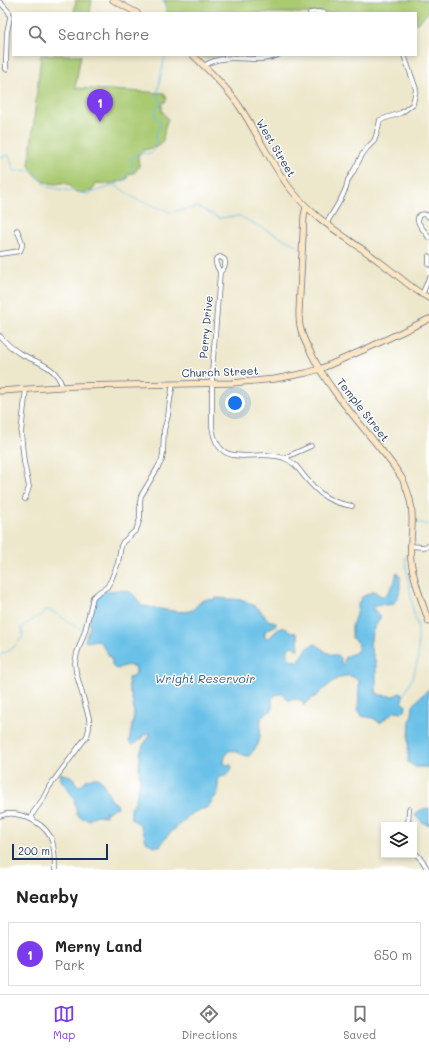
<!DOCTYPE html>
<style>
:root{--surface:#fff;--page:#f6f6f6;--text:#222;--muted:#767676;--line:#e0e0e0;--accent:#7c3aed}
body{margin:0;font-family:Mali,sans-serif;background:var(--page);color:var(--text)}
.controls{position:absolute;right:12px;bottom:12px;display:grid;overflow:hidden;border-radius:0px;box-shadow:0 2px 6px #0003}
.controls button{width:36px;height:36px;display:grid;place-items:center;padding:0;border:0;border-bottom:1px solid var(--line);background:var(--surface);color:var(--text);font:20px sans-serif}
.scale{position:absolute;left:12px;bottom:10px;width:96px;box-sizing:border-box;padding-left:4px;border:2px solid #1b2f5e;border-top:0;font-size:11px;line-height:14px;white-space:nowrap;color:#1b2f5e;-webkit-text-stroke:3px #fff;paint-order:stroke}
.you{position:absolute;left:235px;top:403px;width:14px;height:14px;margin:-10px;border:3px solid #fff;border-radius:50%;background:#1a73e8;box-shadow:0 0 0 6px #1a73e833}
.badge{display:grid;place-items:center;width:26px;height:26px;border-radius:50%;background:var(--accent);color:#fff;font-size:13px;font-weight:700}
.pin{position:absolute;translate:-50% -33px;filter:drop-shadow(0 1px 2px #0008)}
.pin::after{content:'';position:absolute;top:21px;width:14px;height:12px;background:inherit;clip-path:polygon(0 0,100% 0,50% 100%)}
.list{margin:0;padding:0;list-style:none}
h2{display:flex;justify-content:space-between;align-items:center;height:52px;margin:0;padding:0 16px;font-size:17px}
h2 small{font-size:13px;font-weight:400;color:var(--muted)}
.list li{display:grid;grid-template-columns:26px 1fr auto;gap:12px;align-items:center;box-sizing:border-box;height:64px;margin:0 8px 8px;padding:0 8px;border:1px solid var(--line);border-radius:0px}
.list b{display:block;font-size:15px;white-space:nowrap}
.list p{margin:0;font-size:13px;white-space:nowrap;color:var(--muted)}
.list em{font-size:13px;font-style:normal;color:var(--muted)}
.icon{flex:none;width:22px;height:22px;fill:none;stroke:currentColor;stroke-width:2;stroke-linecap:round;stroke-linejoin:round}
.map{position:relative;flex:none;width:429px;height:870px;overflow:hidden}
.search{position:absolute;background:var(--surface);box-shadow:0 2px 6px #0003;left:12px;right:12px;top:12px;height:44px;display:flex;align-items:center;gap:10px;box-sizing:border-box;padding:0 14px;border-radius:0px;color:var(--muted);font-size:15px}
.sheet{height:124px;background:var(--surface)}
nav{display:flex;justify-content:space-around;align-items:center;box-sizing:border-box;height:56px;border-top:1px solid var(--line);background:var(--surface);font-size:11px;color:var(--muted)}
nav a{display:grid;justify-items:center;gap:2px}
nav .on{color:var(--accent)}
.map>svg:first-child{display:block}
</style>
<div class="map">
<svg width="429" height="870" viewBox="0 0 429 870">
<rect width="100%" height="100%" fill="#fff"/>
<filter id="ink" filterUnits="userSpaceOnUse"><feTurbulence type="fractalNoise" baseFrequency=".025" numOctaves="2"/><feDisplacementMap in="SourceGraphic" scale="8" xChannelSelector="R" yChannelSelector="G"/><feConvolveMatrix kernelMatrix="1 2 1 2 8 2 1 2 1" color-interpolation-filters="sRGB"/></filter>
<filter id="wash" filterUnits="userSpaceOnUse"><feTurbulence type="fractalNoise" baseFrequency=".012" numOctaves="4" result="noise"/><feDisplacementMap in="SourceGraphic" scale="16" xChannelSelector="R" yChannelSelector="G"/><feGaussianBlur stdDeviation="0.9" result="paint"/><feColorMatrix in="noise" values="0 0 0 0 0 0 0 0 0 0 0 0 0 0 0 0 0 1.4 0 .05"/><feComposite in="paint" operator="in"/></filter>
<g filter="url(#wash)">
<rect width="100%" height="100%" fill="#ede7cb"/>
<path fill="#aaca72" stroke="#627c68" d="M76,0H92L90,13H74Z
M164,0H429V12L416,24V13H327L322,12L312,13H167C166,10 166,2 164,0Z
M41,55H81L75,88L164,93L167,99L162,105V111L168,119L165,127L163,140L159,146L144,150L138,155V157L139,166L135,172L128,175L127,179C121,182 114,183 107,184C103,184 100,183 96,183L92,191C87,191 82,194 77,192C72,191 71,184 65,183C62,182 58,184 56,184C41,183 36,177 29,165Z
M199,55H275L266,57L222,56L206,58L202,57Z"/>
<path fill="#6bc1e8" stroke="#4378a3" d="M398,573L400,577C400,589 401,594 393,604C387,606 380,603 375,606L374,610L380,615V618L372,632L370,646L376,663V692L380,695L394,696L401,692L403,697L402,701L406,706L405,711L402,712L395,711L380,723L373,718L362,716L358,709L359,688V681C343,666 328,687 316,696C311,700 306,701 303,706L304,703C298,697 296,700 288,700L283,694C278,693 275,695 272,699V710L263,716L261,718L260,736L258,745L249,756C240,757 227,740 224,762L226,765H231L232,767C228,780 225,773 218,779C219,784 217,789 218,793L208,807L192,813L167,836L160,846H153L146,841C143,829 142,826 131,818V808L135,802L140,781L139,769L140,753L143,745L150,736V733L144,735L138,742L132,745L129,742L134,715L133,703L129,689L128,678L133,677L136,673V668C128,664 125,665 118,669L114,668L112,666V660L106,651L99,641L96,640L86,642L85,640L90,627L89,623L93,606L96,596C104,590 126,587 134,595C137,598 138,602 142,606C153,607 180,614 189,611C195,610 197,604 202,601C205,599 210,599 214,600L215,598L244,600L258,608L269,621H273L276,623L275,626L266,630L264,635L267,639C273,637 277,626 284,628C289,629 289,632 296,633L298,636L299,649H297L293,646H291C287,650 288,653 288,657L290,659C293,659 295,662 298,661C306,654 304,646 316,644C322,649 329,656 338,655L341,658V663L342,665L344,663L345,657C352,652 358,656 359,644L352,638V625L358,610V604L362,597L374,591L381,596H385L395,582L396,574Z
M429,689V767H415L408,762C408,749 409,736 410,722C411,717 413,712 413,706L422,695Z
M60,773L73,777L75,782L79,786L82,785C86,778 90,778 98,778C104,783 108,792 111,800L117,804L118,807L113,808L109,812L105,811L106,816L96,815L89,820L80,817L77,815L74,798L61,780Z
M429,808V825L423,823L415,816C417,810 423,809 429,808Z"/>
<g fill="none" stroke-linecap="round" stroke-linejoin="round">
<path stroke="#6bc1e8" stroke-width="1" d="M163,0L167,13
M0,157L9,155L14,171L32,170L48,187L88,194L115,185L127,177L133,169L131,158L137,154L151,153L156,147V135L161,123L155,116L156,108L162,104L157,95L165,55
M115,185L139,201L148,203L170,212L198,207L219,218L239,216L298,246
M414,535L417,522L429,525
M414,538L415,543
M414,551L415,549
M0,655L11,650L23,636L22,628L23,626C30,623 35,617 43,614L44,610C58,610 69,626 82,629
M403,696L413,677L418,659V627L413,610L405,558L406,555"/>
</g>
</g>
<g filter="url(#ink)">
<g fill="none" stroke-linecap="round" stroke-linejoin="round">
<g stroke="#646f84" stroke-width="5.5">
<path id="minor" d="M0,2L9,12L10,18L7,32L6,59V69
M310,13L318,12L325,13
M204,66C218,56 236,58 253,59C262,59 270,59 278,55
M429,217C425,213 416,213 418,221C419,226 426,232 429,238
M326,224L341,199L346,188L348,180L353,172L362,155L367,148L374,141L376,136L380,120L401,113L413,104L416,89L404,55
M0,254L20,251C25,243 20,238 17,230
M429,256V265
M220,257L224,259C227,264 224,269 220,272C218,267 214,264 216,259Z
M220,272L212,373V426C218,474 256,447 284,458C293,461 298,468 304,476C320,495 328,502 352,506
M422,295L429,278
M0,336C5,343 12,348 19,353C35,362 58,366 62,387
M284,458L311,446
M25,499L29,487L24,462L21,433L26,389
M410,546L423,547L429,546
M0,816C16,809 41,821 50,836C55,845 55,860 55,870
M34,821L32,817L33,813L43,799L49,787L87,736C89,730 90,725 89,718L76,672L75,663L77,653L85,631L93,597L99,592L107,587L111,580L118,563L121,546L123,542L136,530L138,525L140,518V502L141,496L157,469L162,460L163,453L164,430L168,416L170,400L173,384
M408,825L409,809
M414,852L422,860L428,870"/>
</g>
<g stroke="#646f84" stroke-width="7">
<path id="secondary" d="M113,0L137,13
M193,55C209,71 227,87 240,107C257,133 270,162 289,187C315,221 347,237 380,262C397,274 411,289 429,298
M306,207L304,216L299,312C299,318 299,324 301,330C303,339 308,347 312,355C328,388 355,417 378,446C387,457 396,468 403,480C408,491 412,504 412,515C413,531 409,546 411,561C414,582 422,602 429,622
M0,391L75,386L232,383L275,379L306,373L320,369L368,348L429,319"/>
</g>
<use href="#minor" stroke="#fff" stroke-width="4"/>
<use href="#secondary" stroke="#fce6c4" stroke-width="5.5"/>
</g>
</g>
<g text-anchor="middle" stroke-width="3" stroke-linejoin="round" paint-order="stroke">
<g font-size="11" fill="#1b2f5e" stroke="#fff">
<text transform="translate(276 148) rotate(59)" y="4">West Street</text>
<text transform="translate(206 327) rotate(-85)" y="4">Perry Drive</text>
<text transform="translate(220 372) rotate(-2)" y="4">Church Street</text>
<text transform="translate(363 410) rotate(52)" y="4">Temple Street</text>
</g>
<g font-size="12" font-style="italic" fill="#335b87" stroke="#fff">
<text x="205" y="683">Wright Reservoir</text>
</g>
</g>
</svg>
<div class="controls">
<button><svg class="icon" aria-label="layers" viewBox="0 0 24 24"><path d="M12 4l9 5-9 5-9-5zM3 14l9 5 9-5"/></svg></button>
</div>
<div class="scale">200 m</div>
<div class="you"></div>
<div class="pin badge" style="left:100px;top:122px">1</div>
<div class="search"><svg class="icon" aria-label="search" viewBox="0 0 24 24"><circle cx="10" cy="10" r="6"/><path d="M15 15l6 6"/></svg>Search here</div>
</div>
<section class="sheet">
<h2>Nearby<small></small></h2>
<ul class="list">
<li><span class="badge">1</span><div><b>Merny Land</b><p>Park</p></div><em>650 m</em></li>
</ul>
</section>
<nav>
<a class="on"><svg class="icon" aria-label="map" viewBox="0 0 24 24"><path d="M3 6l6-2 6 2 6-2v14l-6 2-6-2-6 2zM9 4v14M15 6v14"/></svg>Map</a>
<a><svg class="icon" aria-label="directions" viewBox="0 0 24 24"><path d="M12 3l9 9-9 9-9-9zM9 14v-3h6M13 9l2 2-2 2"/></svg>Directions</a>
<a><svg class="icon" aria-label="saved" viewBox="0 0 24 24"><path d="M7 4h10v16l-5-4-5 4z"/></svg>Saved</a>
</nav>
